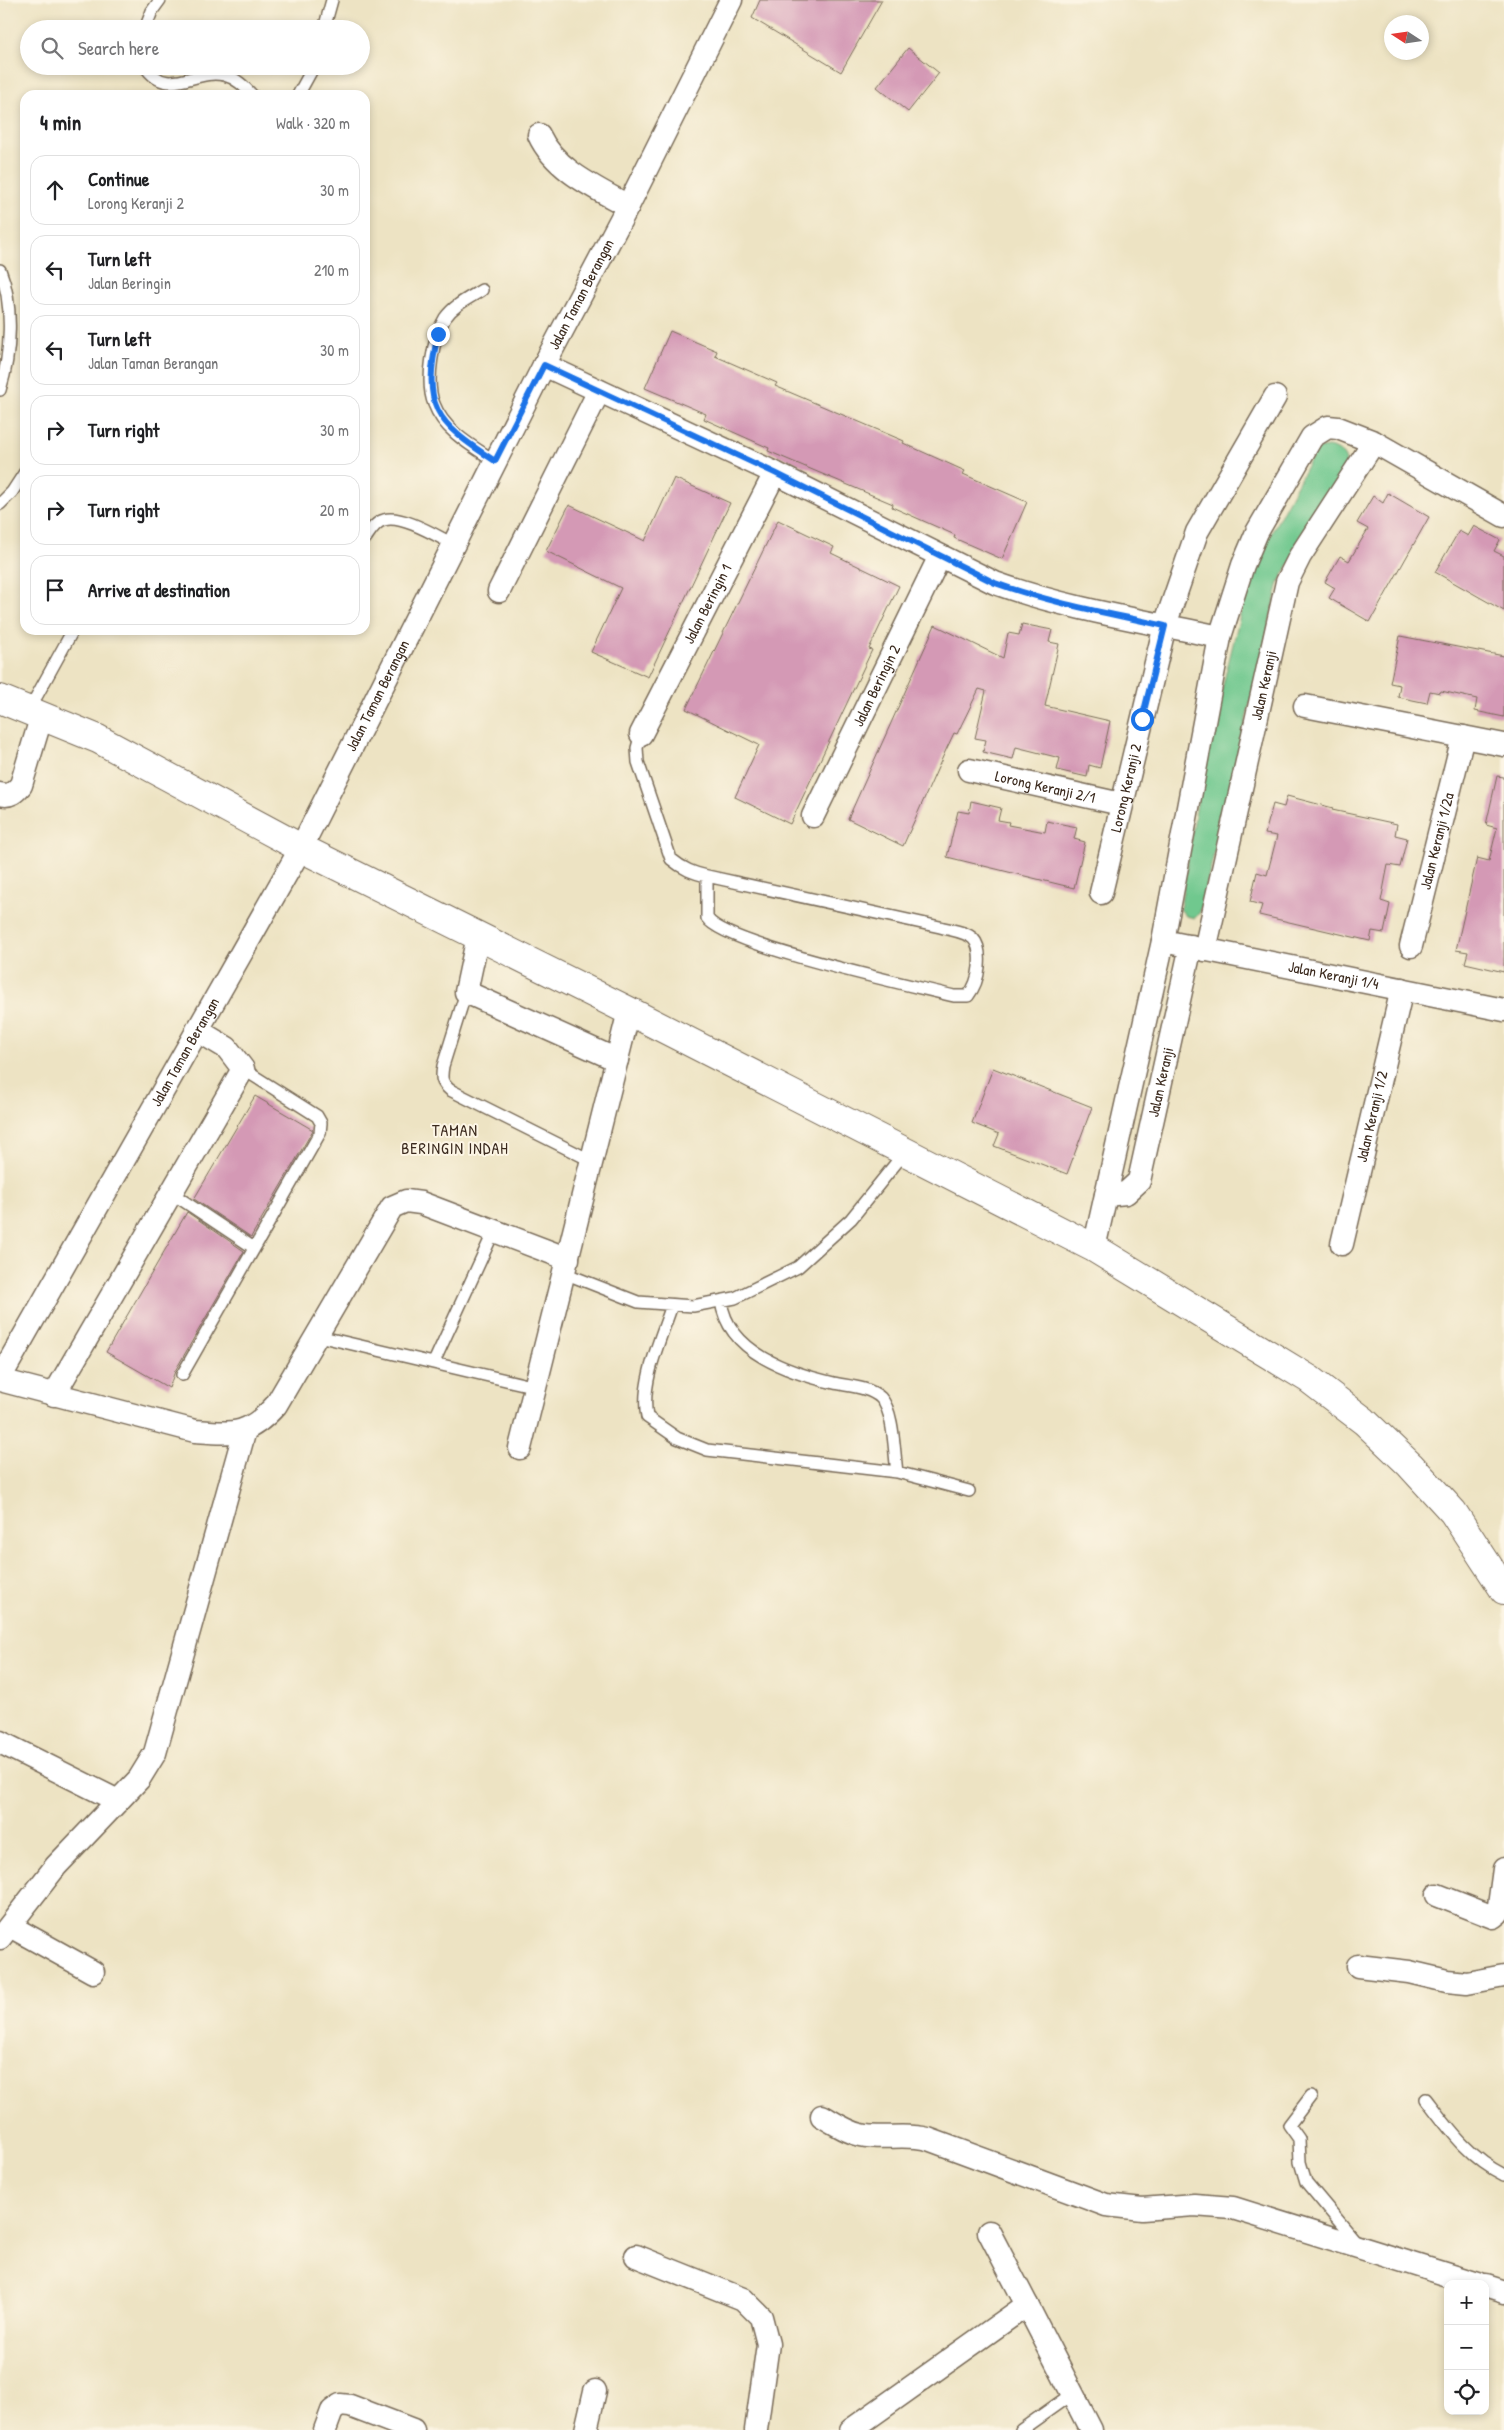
<!DOCTYPE html>
<meta charset="utf-8">
<style>
:root{--surface:#fff;--page:#f6f6f6;--text:#202124;--muted:#757577;--line:#e0e0e0}
body{margin:0;font-family:"Patrick Hand",sans-serif;background:var(--page);color:var(--text)}
.controls{position:absolute;right:15px;bottom:15px;display:grid;overflow:hidden;border-radius:10px;box-shadow:0 2px 8px #0003}
.controls button{width:45px;height:45px;display:grid;place-items:center;padding:0;border:0;border-bottom:1px solid var(--line);background:var(--surface);color:var(--text);font:25px sans-serif}
.compass{position:absolute;left:1384px;top:15px;width:45px;height:45px;border-radius:50%;background:var(--surface);box-shadow:0 2px 8px #0003;rotate:282deg}
.stop{position:absolute;width:15px;height:15px;margin:-11px;border:4px solid #1a73e8;border-radius:50%;background:#fff}
.stop.end{background:#1a73e8;border-color:#fff;box-shadow:0 1px 5px #0008}
.list{margin:0;padding:0;list-style:none}
h2{display:flex;justify-content:space-between;align-items:center;height:65px;margin:0;padding:0 20px;font-size:21px}
h2 small{font-size:16px;font-weight:400;color:var(--muted)}
.list li{display:grid;grid-template-columns:32px 1fr auto;gap:15px;align-items:center;box-sizing:border-box;height:70px;margin:0 10px 10px;padding:0 10px;border:1px solid var(--line);border-radius:15px}
.list b{display:block;font-size:19px;white-space:nowrap}
.list p{margin:0;font-size:16px;white-space:nowrap;color:var(--muted)}
.list em{font-size:16px;font-style:normal;color:var(--muted)}
.icon{flex:none;width:28px;height:28px;fill:none;stroke:currentColor;stroke-width:2;stroke-linecap:round;stroke-linejoin:round}
.map{position:relative;flex:none;width:1504px;height:2430px;overflow:hidden}
.search{position:absolute;background:var(--surface);box-shadow:0 2px 8px #0003;left:20px;top:20px;width:350px;height:55px;display:flex;align-items:center;gap:12px;box-sizing:border-box;padding:0 18px;border-radius:28px;color:var(--muted);font-size:19px}
.panel{position:absolute;background:var(--surface);box-shadow:0 2px 8px #0003;left:20px;top:90px;width:350px;height:545px;border-radius:15px}
.map>svg:first-child{display:block}
</style>
<div class="map">
<svg width="1504" height="2430" viewBox="0 0 1504 2430">
<rect width="100%" height="100%" fill="#fcf5e5"/>
<filter id="ink" filterUnits="userSpaceOnUse"><feTurbulence type="fractalNoise" baseFrequency=".02" numOctaves="2"/><feDisplacementMap in="SourceGraphic" scale="10" xChannelSelector="R" yChannelSelector="G"/><feConvolveMatrix kernelMatrix="1 2 1 2 8 2 1 2 1" color-interpolation-filters="sRGB"/></filter>
<filter id="wash" filterUnits="userSpaceOnUse"><feTurbulence type="fractalNoise" baseFrequency=".0096" numOctaves="4" result="noise"/><feDisplacementMap in="SourceGraphic" scale="20" xChannelSelector="R" yChannelSelector="G"/><feGaussianBlur stdDeviation="1.12" result="paint"/><feColorMatrix in="noise" values="0 0 0 0 0 0 0 0 0 0 0 0 0 0 0 0 0 1.4 0 .05"/><feComposite in="paint" operator="in"/></filter>
<g filter="url(#wash)">
<rect width="100%" height="100%" fill="#ede3c3"/>
<path fill="#70c88e" stroke="#567956" d="M1328,447C1338,449 1347,454 1346,465L1279,582L1200,912L1195,918L1186,916L1180,909L1203,766L1251,571L1316,449Z"/>
<g id="blocks">
<path fill="#d499b5" d="M760,0H882L841,72L752,18Z
M908,48L939,73L908,112L877,87Z
M670,331L717,351L715,356L777,383L775,386L904,441L903,443L965,471L963,474L1027,502L1002,559L954,538L955,535L892,507L893,504L768,451L769,448L704,419L706,414L645,388Z
M674,478L730,503L648,677L591,652L621,588L546,551L569,505L645,541Z
M1388,493L1429,517L1370,622L1329,598L1335,588L1325,582L1340,556L1349,561L1368,529L1357,523L1373,496L1383,503Z
M778,520L834,547L831,553L899,586L869,649L872,650L790,824L735,797L759,745L686,709Z
M1474,526L1500,540L1494,551L1504,556V611L1435,572L1459,531L1468,536Z
M1022,624L1052,630L1049,642L1059,644L1045,706L1110,721L1100,768L1089,765L1087,777L1057,770L1060,758L1016,747L1013,759L983,752L986,740L975,738L986,691L979,689L957,734L954,733L945,752L903,846L848,819L935,625L1003,658L1008,633L1019,635Z
M1400,636L1504,656V717L1475,711L1477,699L1441,691L1440,693L1430,691L1427,703L1398,697L1400,685L1390,683Z
M1497,776L1504,777V972L1465,963L1468,952L1456,950L1477,858L1489,861L1497,828L1486,825Z
M1287,796L1333,808L1332,810L1397,824L1395,835L1407,838L1400,867L1388,865L1381,901L1390,904L1384,933L1372,931L1370,941L1259,915L1262,905L1250,902L1257,872L1267,875L1277,836L1265,834L1273,804L1284,807Z
M971,801L1001,808L998,820L1009,822L1008,825L1045,832L1047,821L1077,827L1074,839L1085,842L1074,888L947,857L958,811L969,813Z
M993,1068L1092,1107L1067,1174L994,1146L999,1134L972,1123Z
M255,1096L313,1130L251,1237L194,1199Z
M187,1212L244,1251L175,1371L169,1388L106,1352Z"/>
</g>
</g>
<g filter="url(#ink)">
<use href="#blocks" fill-opacity="0" stroke="#796b58" stroke-width="1"/>
<g fill="none" stroke-linecap="round" stroke-linejoin="round">
<g stroke="#796b58" stroke-width="14">
<path id="service" d="M145,29L152,11L160,0
M324,29L332,0
M145,66C167,100 195,68 224,75C236,78 244,86 252,95
M298,95L314,66
M0,270C14,304 11,355 0,390
M482,290C469,298 454,305 445,318C433,337 425,382 434,404C444,431 472,446 495,461
M0,504L12,492L25,472
M365,539C370,532 375,522 384,520C401,514 437,536 453,544
M29,710L73,630
M641,734L637,748L638,762L671,859C683,869 693,873 707,876L940,927C968,934 982,933 979,967C978,978 975,987 968,996H954C914,986 724,945 707,918V876
M466,992L443,1066C441,1078 441,1082 450,1090L592,1161
M170,1192L254,1248
M564,1273L638,1302L693,1306L735,1298L798,1267L851,1219L905,1152
M721,1301C728,1353 790,1373 834,1383C848,1386 870,1387 881,1398C894,1412 894,1452 897,1472
M672,1305C661,1338 640,1383 647,1417L677,1438L707,1450L897,1472L969,1491
M318,1336L536,1387
M434,1362L494,1231
M182,1375L320,1133L321,1123L317,1116L243,1069
M1311,2096L1289,2125L1299,2139L1300,2162L1306,2182L1358,2244
M1426,2099C1449,2129 1469,2158 1504,2175
M1021,2430L1073,2393"/>
</g>
<g stroke="#796b58" stroke-width="25">
<g id="minor">
<path d="M539,135C555,170 596,188 628,206"/>
<path d="M544,365L775,473L995,583C1067,609 1145,621 1220,637"/>
<path d="M499,591L599,391"/>
<path d="M1305,706L1504,745"/>
<path id="s1" d="M641,734L775,473"/>
<path id="s2" d="M969,770L1121,804"/>
<path d="M0,794C10,797 15,792 21,785L42,715"/>
<path id="s3" d="M813,816L940,556"/>
<path id="s4" d="M1101,893L1165,625L1197,532L1275,397"/>
<path d="M478,936L466,992L617,1060"/>
<path id="s5" d="M1163,941L1504,1010"/>
<path id="s6" d="M1411,946L1463,737"/>
<path id="s7" d="M1205,950L1287,582L1300,556L1374,442"/>
<path id="s8" d="M1106,1195L1126,1193L1139,1181L1191,946"/>
<path id="s9" d="M1342,1244L1402,989"/>
<path d="M1094,1248L1163,941L1220,637L1243,565L1257,532L1312,437L1328,427L1338,428L1374,442L1504,516"/>
<path id="s10" d="M0,1378L301,848L544,365L628,206L731,0"/>
<path d="M0,1380L195,1431C235,1434 248,1436 276,1405L392,1207L406,1201L421,1203L568,1259"/>
<path d="M54,1395L243,1069L227,1048L197,1030"/>
<path d="M520,1448L629,1011"/>
<path d="M0,1742L118,1801"/>
<path d="M1437,1895L1493,1917L1498,1913L1504,1869"/>
<path d="M10,1926L93,1972"/>
<path d="M0,1938L56,1866L139,1779L155,1753L245,1430"/>
<path d="M1358,1966L1409,1972L1447,1981L1467,1983L1504,1976"/>
<path d="M822,2116C834,2123 847,2132 861,2135C883,2140 905,2133 928,2139L1106,2205L1142,2209L1194,2205L1233,2208L1477,2284"/>
<path d="M989,2232L1027,2305"/>
<path d="M636,2256L743,2299L761,2317L768,2344L756,2430"/>
<path d="M1485,2286L1504,2292"/>
<path d="M325,2430L332,2411L340,2405L350,2406L413,2430"/>
<path d="M586,2430L595,2391"/>
<path d="M851,2430L1027,2305L1091,2430"/>
</g>
</g>
<g stroke="#796b58" stroke-width="30">
<path id="tertiary" d="M0,699L98,739L301,848L629,1011L1094,1248L1309,1379L1364,1421L1410,1465L1453,1512L1504,1590"/>
</g>
<use href="#service" stroke="#fff" stroke-width="11"/>
<use href="#minor" stroke="#fff" stroke-width="22"/>
<use href="#tertiary" stroke="#fff" stroke-width="28"/>
</g>
</g>
<g fill="none" stroke-linecap="round" stroke-linejoin="round" filter="url(#ink)">
<path stroke="#1a73e8" stroke-width="6" d="M438,334C422,406 434,422 495,461L544,365L775,473L995,583C1050,603 1108,613 1165,626L1142,719"/>
</g>
<g text-anchor="middle" stroke-width="4" stroke-linejoin="round" paint-order="stroke">
<g font-size="15" fill="#3b2a1e" stroke="#fcf5e5">
<text dy="5" stroke="none"><textPath href="#s10" startOffset="1230">Jalan Taman Berangan</textPath></text>
<text dy="5" stroke="none"><textPath href="#s1" startOffset="146">Jalan Beringin 1</textPath></text>
<text dy="5" stroke="none"><textPath href="#s7" startOffset="271">Jalan Keranji</textPath></text>
<text dy="5" stroke="none"><textPath href="#s3" startOffset="145">Jalan Beringin 2</textPath></text>
<text dy="5" stroke="none"><textPath href="#s10" startOffset="780">Jalan Taman Berangan</textPath></text>
<text dy="5" stroke="none"><textPath href="#s2" startOffset="78">Lorong Keranji 2/1</textPath></text>
<text dy="5" stroke="none"><textPath href="#s4" startOffset="108">Lorong Keranji 2</textPath></text>
<text dy="5" stroke="none"><textPath href="#s6" startOffset="108">Jalan Keranji 1/2a</textPath></text>
<text dy="5" stroke="none"><textPath href="#s5" startOffset="174">Jalan Keranji 1/4</textPath></text>
<text dy="5" stroke="none"><textPath href="#s10" startOffset="375">Jalan Taman Berangan</textPath></text>
<text dy="5" stroke="none"><textPath href="#s8" startOffset="139">Jalan Keranji</textPath></text>
<text dy="5" stroke="none"><textPath href="#s9" startOffset="131">Jalan Keranji 1/2</textPath></text>
</g>
<g font-size="16" letter-spacing="1" fill="#3b2a1e" stroke="#fcf5e5">
<text x="455" y="1136">TAMAN<tspan x="455" dy="18">BERINGIN INDAH</tspan></text>
</g>
</g>
</svg>
<div class="controls">
<button>+</button>
<button>−</button>
<button><svg class="icon" aria-label="locate" viewBox="0 0 24 24"><circle cx="12" cy="12" r="6"/><path d="M12 2v4M12 18v4M2 12h4M18 12h4"/></svg></button>
</div>
<svg class="compass" viewBox="-18 -18 36 36"><path d="M0-13l5 13h-10z" fill="#e53935"/><path d="M0 13l5-13h-10z" fill="#757577"/></svg>
<div class="stop" style="left:1142px;top:719px"></div>
<div class="stop end" style="left:438px;top:334px"></div>
<div class="search"><svg class="icon" aria-label="search" viewBox="0 0 24 24"><circle cx="10" cy="10" r="6"/><path d="M15 15l6 6"/></svg>Search here</div>
<section class="panel">
<h2>4 min<small>Walk · 320 m</small></h2>
<ul class="list">
<li><svg class="icon" aria-label="ahead" viewBox="0 0 24 24"><path d="M12 20V5M6 11l6-6 6 6"/></svg><div><b>Continue</b><p>Lorong Keranji 2</p></div><em>30 m</em></li>
<li><svg class="icon" aria-label="left" viewBox="0 0 24 24"><path d="M17 20v-9H6M10 6l-5 5 5 5"/></svg><div><b>Turn left</b><p>Jalan Beringin</p></div><em>210 m</em></li>
<li><svg class="icon" aria-label="left" viewBox="0 0 24 24"><path d="M17 20v-9H6M10 6l-5 5 5 5"/></svg><div><b>Turn left</b><p>Jalan Taman Berangan</p></div><em>30 m</em></li>
<li><svg class="icon" aria-label="right" viewBox="0 0 24 24"><path d="M7 20v-9h11M14 6l5 5-5 5"/></svg><div><b>Turn right</b></div><em>30 m</em></li>
<li><svg class="icon" aria-label="right" viewBox="0 0 24 24"><path d="M7 20v-9h11M14 6l5 5-5 5"/></svg><div><b>Turn right</b></div><em>20 m</em></li>
<li><svg class="icon" aria-label="arrive" viewBox="0 0 24 24"><path d="M6 21V4h12l-3 4 3 4H6"/></svg><div><b>Arrive at destination</b></div></li>
</ul>
</section>
</div>
